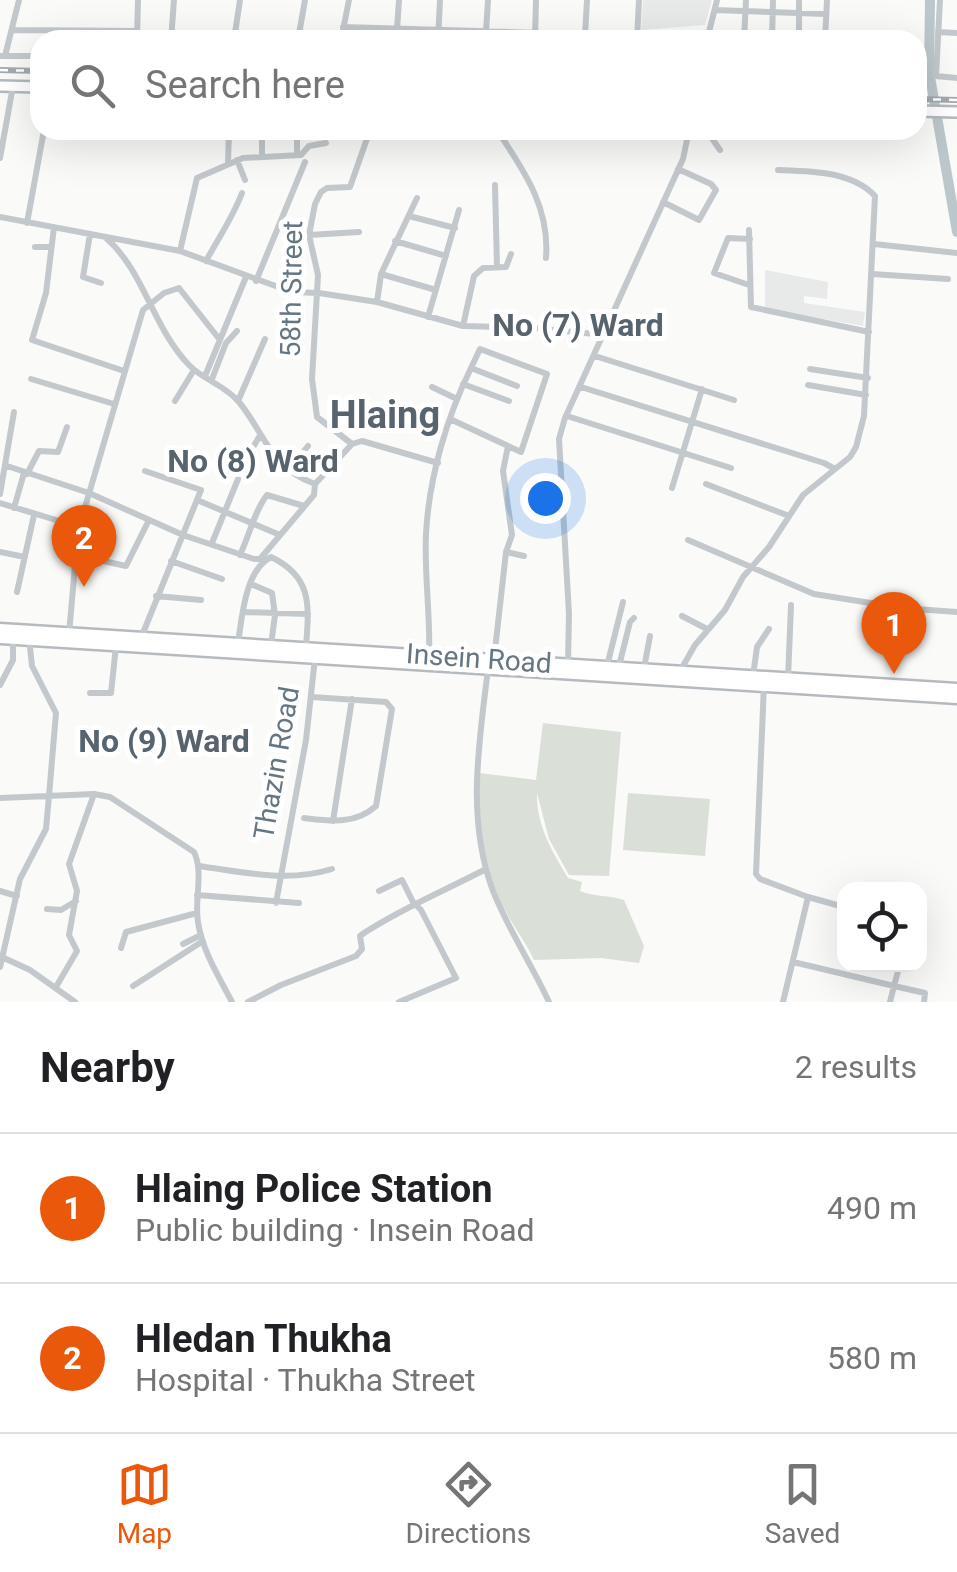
<!DOCTYPE html>
<meta charset="utf-8">
<style>
:root{--surface:#fff;--page:#f6f6f6;--text:#202124;--muted:#757577;--line:#e0e0e0;--accent:#ea580c}
body{margin:0;font-family:Roboto,sans-serif;background:var(--page);color:var(--text)}
.controls{position:absolute;right:30px;bottom:30px;display:grid;overflow:hidden;border-radius:20px;box-shadow:0 10px 40px #0002}
.controls button{width:90px;height:90px;display:grid;place-items:center;padding:0;border:0;border-bottom:2px solid var(--line);background:var(--surface);color:var(--text);font:50px sans-serif}
.you{position:absolute;left:545px;top:498px;width:35px;height:35px;margin:-25px;border:8px solid #fff;border-radius:50%;background:#1a73e8;box-shadow:0 0 0 15px #1a73e833}
.badge{display:grid;place-items:center;width:65px;height:65px;border-radius:50%;background:var(--accent);color:#fff;font-size:32px;font-weight:700}
.pin{position:absolute;translate:-50% -82px;filter:drop-shadow(0 2px 5px #0008)}
.pin::after{content:'';position:absolute;top:52px;width:35px;height:30px;background:inherit;clip-path:polygon(0 0,100% 0,50% 100%)}
.list{margin:0;padding:0;list-style:none}
h2{display:flex;justify-content:space-between;align-items:center;height:130px;margin:0;padding:0 40px;font-size:42px}
h2 small{font-size:32px;font-weight:400;color:var(--muted)}
.list li{display:grid;grid-template-columns:65px 1fr auto;gap:30px;align-items:center;box-sizing:border-box;height:150px;padding:0 40px;border-top:2px solid var(--line)}
.list b{display:block;font-size:38px;white-space:nowrap}
.list p{margin:0;font-size:32px;white-space:nowrap;color:var(--muted)}
.list em{font-size:32px;font-style:normal;color:var(--muted)}
.icon{flex:none;width:55px;height:55px;fill:none;stroke:currentColor;stroke-width:2;stroke-linecap:round;stroke-linejoin:round}
.map{position:relative;flex:none;width:957px;height:1002px;overflow:hidden}
.search{position:absolute;background:var(--surface);box-shadow:0 10px 40px #0002;left:30px;right:30px;top:30px;height:110px;display:flex;align-items:center;gap:25px;box-sizing:border-box;padding:0 35px;border-radius:30px;color:var(--muted);font-size:38px}
.sheet{height:430px;background:var(--surface)}
nav{display:flex;justify-content:space-around;align-items:center;box-sizing:border-box;height:140px;border-top:2px solid var(--line);background:var(--surface);font-size:28px;color:var(--muted)}
nav a{display:grid;justify-items:center;gap:5px}
nav .on{color:var(--accent)}
.map>svg:first-child{display:block}
</style>
<div class="map">
<svg width="957" height="1002" viewBox="0 0 957 1002">
<rect width="100%" height="100%" fill="#fafaf8"/>
<path fill="#e8e9e9" d="M643,0H712L705,25L641,30Z
M765,270L828,282L827,299L804,296V303L865,312L863,326L765,309Z"/>
<path fill="#dadfd7" d="M543,723L621,732L609,876L569,875L549,839L537,793C536,825 552,851 568,878L582,882L580,891C595,897 609,895 624,900L644,946L639,963L601,958L534,960C526,942 515,929 506,912C482,869 479,821 479,773L536,780Z
M628,793L710,799L705,856L623,850Z"/>
<g fill="none" stroke-linecap="round" stroke-linejoin="round">
<path stroke="#bbc7cb" stroke-width="10" d="M930,0L929,71L957,232"/>
<g stroke="#b3babf" stroke-width="14">
<path id="secondary" d="M0,86L40,87
M917,111L957,112"/>
</g>
<g stroke="#b5babe" stroke-width="15">
<path id="primary" d="M0,629L957,689
M0,638L957,698"/>
</g>
<path stroke="#c3c8cc" stroke-width="6" d="M799,0V40
M940,0L936,76L957,78
M715,10L826,14
M343,27L637,36
M397,29L399,0
M12,30L137,31
M486,32L488,0
M938,32L957,33
M585,35L587,0
M637,39L639,0
M137,40L138,0
M171,40L174,0
M234,40L240,0
M298,40L305,0
M341,40L349,0
M438,40L440,0
M535,40L536,0
M707,40L717,0
M744,40L746,0
M772,40L773,0
M825,40L827,0
M0,56H40
M5,56L19,0
M497,130C524,171 550,207 546,258
M698,130L709,134L720,150
M262,155V130
M297,155V130
M0,158L13,86
M237,160L245,180
M228,163L229,130
M495,185L497,267
M663,202L699,220L716,190L711,184L678,169
M409,216L455,228
M0,217L180,251L292,292L319,293L377,302L463,326L533,328L605,335
M27,223L44,130
M54,227L46,293L32,340L124,371
M749,230L751,307L869,332
M90,234L83,277L101,283
M309,235L359,232
M106,238C144,271 153,328 189,365C203,380 225,385 239,402C266,435 269,467 315,484
M395,241L446,256
M874,244L957,253
M35,247H51
M180,251L197,178L243,158L301,155L309,146L326,143
M206,261C219,237 232,219 242,193
M381,274L436,290
M872,274L948,279
M256,281L305,162
M749,285L714,273L728,238L750,239
M377,302L381,274L417,198
M428,317L459,210
M463,326L474,276L483,268L506,267L511,254
M595,356L734,400
M810,369L868,378
M205,376L246,277
M31,379L114,404
M212,379L226,343L237,331
M463,384L509,401
M808,385L866,395
M432,387L457,399
M581,387L824,463L835,469
M175,401L194,370
M238,401L265,339
M567,416L731,468
M450,419L521,452L547,374L480,349L471,368L517,386
M352,444L317,417L312,379L318,275L309,235L315,204L321,192L327,188L350,187L370,130
M252,449L259,437
M7,466L89,493L183,535L254,559H260L314,495L315,484L352,444L362,441L438,463
M289,470L308,446
M27,474L39,451L58,452L67,427
M706,484L789,516
M672,488L702,389
M0,494L14,412
M197,500L280,535
M0,503L79,527
M14,508L24,473
M688,540L814,594L902,608L957,612
M212,543L238,479
M0,552L25,557
M506,552L524,556
M76,555L126,566L149,520
M240,555C249,536 255,510 267,495L304,506
M171,561L222,579
M251,584L272,593L275,615L271,645
M17,592L34,515
M156,596L201,600
M243,612L308,614
M682,616L707,629
M69,634L78,531L143,310L164,293L179,288L220,340
M141,638L201,490L145,471
M238,643C242,617 245,570 271,557C313,577 309,606 306,647
M494,659L506,552L512,535L503,471L508,446
M429,660C431,618 424,576 426,534C429,478 446,419 471,368
M568,664L569,614L559,439L565,418L683,159L689,130
M607,666L623,602
M619,666L630,622L634,618
M644,668L650,636
M488,669C479,743 466,819 493,891C508,929 532,965 549,1002
M679,673L695,645L725,610L743,577L769,547L803,495L850,457L856,447L864,416L875,196C852,171 810,171 778,170
M753,676L757,647L769,629
M788,679L791,605
M764,684L756,874L760,879L808,897L783,1002
M0,685L13,660V639
M90,693H111L116,646
M0,798L94,794L110,797L194,852C204,872 194,900 198,922C202,950 219,977 232,1002
M304,818C330,821 355,825 376,806L392,709L386,702L312,697
M333,821L352,699
M198,866C244,872 287,883 332,869
M0,891L17,896
M379,891L402,880L413,902L421,910L456,978L399,1002
M197,895L299,903
M808,897L844,907
M276,903L306,740L315,658
M47,909L61,910L76,901
M183,944L201,935
M121,948L126,932L197,913
M4,958L30,970L75,1002
M793,962L894,986L890,1002
M900,964L894,986L925,993L924,1002
M0,967L20,879L46,829L49,796L56,713L32,666L29,638
M133,986L203,941
M56,987L77,951L69,935L77,891L69,864L94,794
M248,1002L281,985L356,956L362,949L360,936L364,933C404,907 444,891 486,869"/>
<use href="#secondary" stroke="#fff" stroke-width="9"/>
<use href="#primary" stroke="#fff" stroke-width="10"/>
<g stroke="#a2aab0" stroke-width="6">
<path id="rail" d="M0,70L40,71
M917,99L957,100"/>
</g>
<use href="#rail" stroke="#fff" stroke-width="2.5" stroke-dasharray="8" stroke-linecap="butt"/>
</g>
<g text-anchor="middle" stroke-width="10" stroke-linejoin="round" paint-order="stroke">
<g font-size="28" fill="#657683" stroke="#fff">
<text transform="translate(291 289) rotate(-89)" y="10">58th Street</text>
<text transform="translate(479 658) rotate(4)" y="10">Insein Road</text>
<text transform="translate(276 763) rotate(-80)" y="10">Thazin Road</text>
</g>
<g font-size="32" font-weight="bold" fill="#57646e" stroke="#fff">
<text x="578" y="336">No (7) Ward</text>
<text x="253" y="472">No (8) Ward</text>
<text x="164" y="752">No (9) Ward</text>
</g>
<g font-size="38" font-weight="bold" fill="#57646e" stroke="#fff">
<text x="385" y="428">Hlaing</text>
</g>
</g>
</svg>
<div class="controls">
<button><svg class="icon" aria-label="locate" viewBox="0 0 24 24"><circle cx="12" cy="12" r="6"/><path d="M12 2v4M12 18v4M2 12h4M18 12h4"/></svg></button>
</div>
<div class="you"></div>
<div class="pin badge" style="left:894px;top:674px">1</div>
<div class="pin badge" style="left:84px;top:587px">2</div>
<div class="search"><svg class="icon" aria-label="search" viewBox="0 0 24 24"><circle cx="10" cy="10" r="6"/><path d="M15 15l6 6"/></svg>Search here</div>
</div>
<section class="sheet">
<h2>Nearby<small>2 results</small></h2>
<ul class="list">
<li><span class="badge">1</span><div><b>Hlaing Police Station</b><p>Public building · Insein Road</p></div><em>490 m</em></li>
<li><span class="badge">2</span><div><b>Hledan Thukha</b><p>Hospital · Thukha Street</p></div><em>580 m</em></li>
</ul>
</section>
<nav>
<a class="on"><svg class="icon" aria-label="map" viewBox="0 0 24 24"><path d="M3 6l6-2 6 2 6-2v14l-6 2-6-2-6 2zM9 4v14M15 6v14"/></svg>Map</a>
<a><svg class="icon" aria-label="directions" viewBox="0 0 24 24"><path d="M12 3l9 9-9 9-9-9zM9 14v-3h6M13 9l2 2-2 2"/></svg>Directions</a>
<a><svg class="icon" aria-label="saved" viewBox="0 0 24 24"><path d="M7 4h10v16l-5-4-5 4z"/></svg>Saved</a>
</nav>
